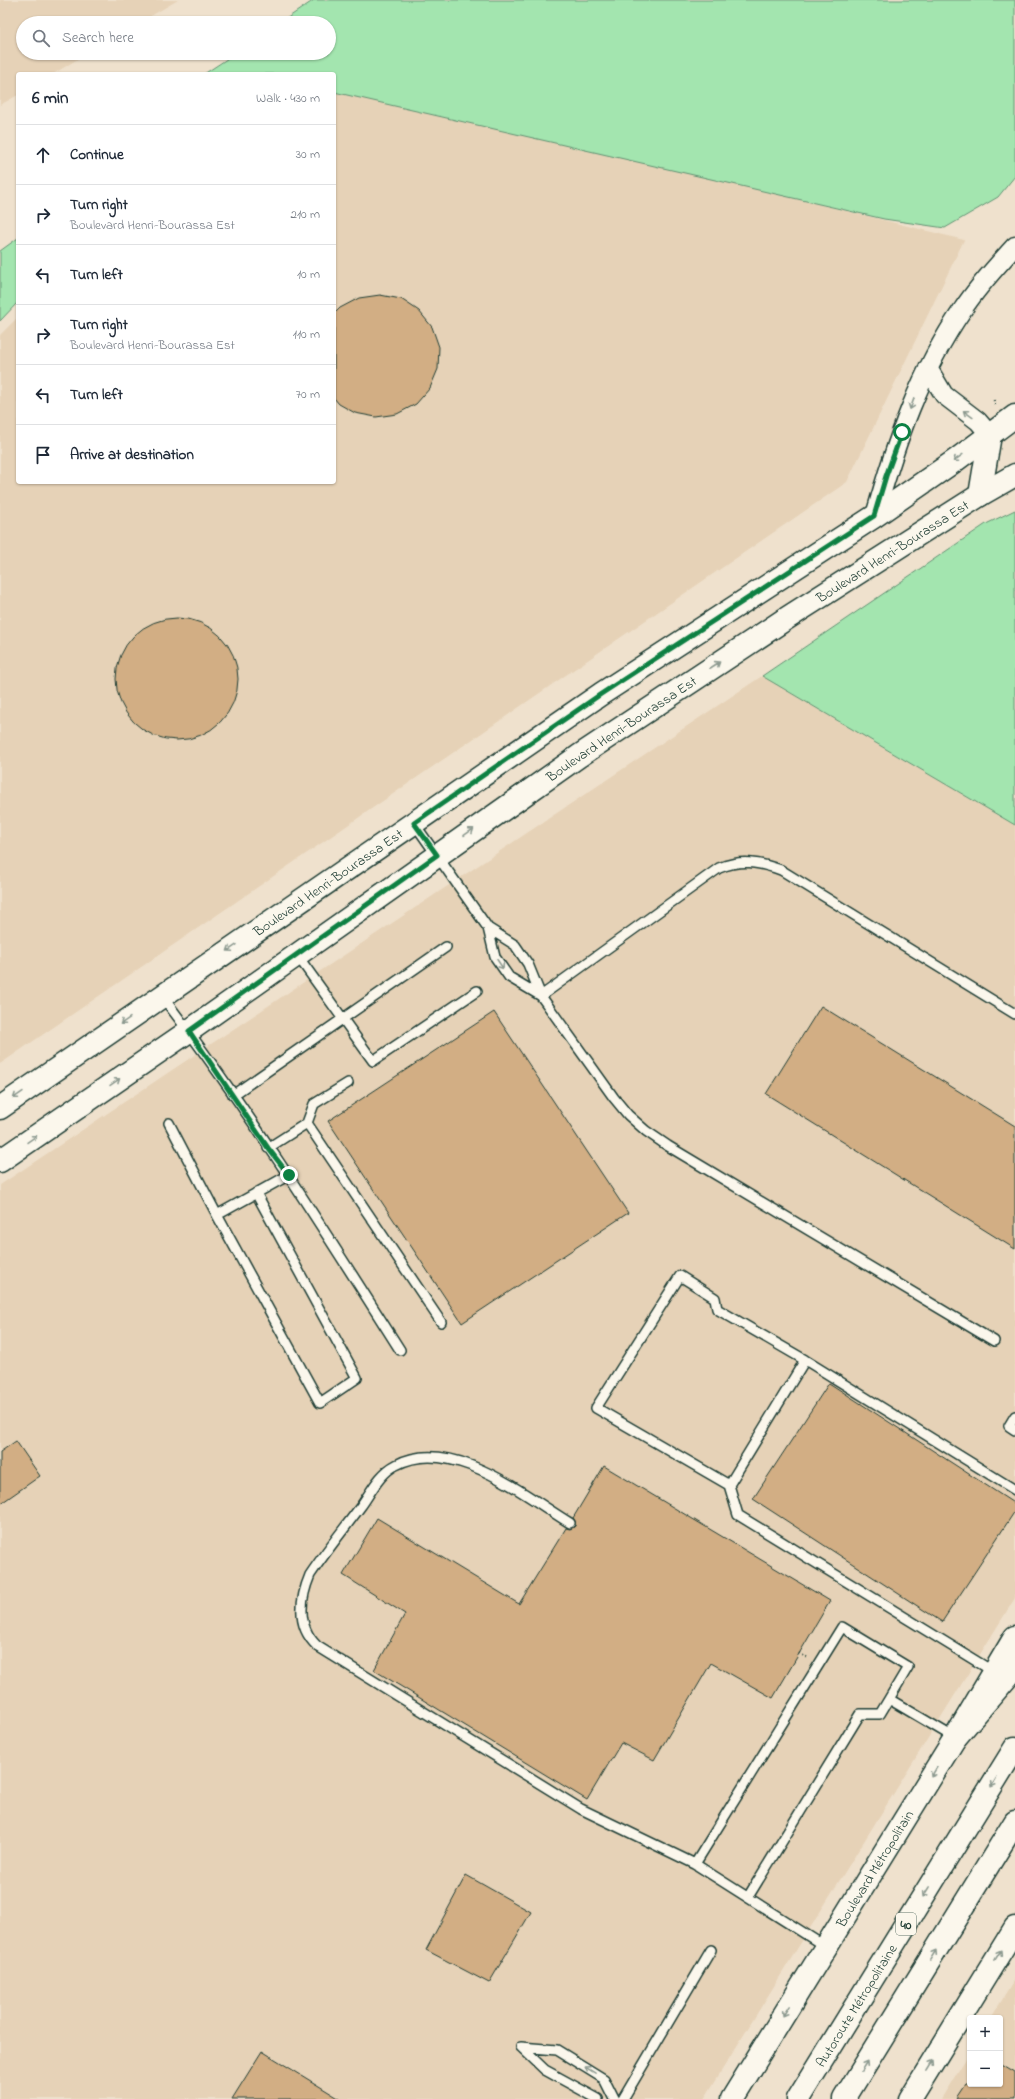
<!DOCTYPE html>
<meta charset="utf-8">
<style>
:root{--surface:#fff;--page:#f6f6f7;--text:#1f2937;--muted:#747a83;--line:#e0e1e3}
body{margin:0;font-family:"Indie Flower",sans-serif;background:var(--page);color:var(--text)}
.controls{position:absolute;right:12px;bottom:12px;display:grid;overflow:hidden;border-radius:4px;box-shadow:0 1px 3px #0004}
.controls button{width:36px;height:36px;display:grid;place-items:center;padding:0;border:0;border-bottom:1px solid var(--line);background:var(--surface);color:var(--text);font:20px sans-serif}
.stop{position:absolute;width:12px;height:12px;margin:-9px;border:3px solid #0b8043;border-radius:50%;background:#fff}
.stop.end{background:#0b8043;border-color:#fff;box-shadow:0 1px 4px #0008}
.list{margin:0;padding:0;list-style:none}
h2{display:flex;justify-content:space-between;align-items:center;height:52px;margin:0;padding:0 16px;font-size:17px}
h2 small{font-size:13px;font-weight:400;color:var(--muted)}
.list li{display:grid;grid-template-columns:26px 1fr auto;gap:12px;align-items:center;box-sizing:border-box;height:60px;padding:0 16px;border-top:1px solid var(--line)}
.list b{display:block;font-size:15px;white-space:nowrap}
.list p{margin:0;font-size:13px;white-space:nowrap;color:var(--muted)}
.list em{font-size:13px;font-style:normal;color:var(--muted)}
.icon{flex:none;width:22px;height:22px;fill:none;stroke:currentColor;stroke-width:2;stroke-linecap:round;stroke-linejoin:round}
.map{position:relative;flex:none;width:1015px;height:2099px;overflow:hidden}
.search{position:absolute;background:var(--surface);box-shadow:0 1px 3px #0004;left:16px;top:16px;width:320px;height:44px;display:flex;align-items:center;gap:10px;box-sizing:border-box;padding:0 14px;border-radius:22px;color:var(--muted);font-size:15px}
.panel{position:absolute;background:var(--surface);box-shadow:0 1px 3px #0004;left:16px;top:72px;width:320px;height:412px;border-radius:4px}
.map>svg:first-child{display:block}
</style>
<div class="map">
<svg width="1015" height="2099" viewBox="0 0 1015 2099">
<rect width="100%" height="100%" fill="#efe1cd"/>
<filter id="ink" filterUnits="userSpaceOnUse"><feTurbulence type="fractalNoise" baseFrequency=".025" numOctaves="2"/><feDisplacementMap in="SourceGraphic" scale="8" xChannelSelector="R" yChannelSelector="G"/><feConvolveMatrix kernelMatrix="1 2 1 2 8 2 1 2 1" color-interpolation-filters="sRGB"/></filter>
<g filter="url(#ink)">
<path fill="#e6d2b7" d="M0,0H178L139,23H23V53H88L53,74H18V95L0,105Z
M334,84L964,240L847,482L0,1064V335L18,317V482H334Z
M762,676L1015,825V1598L704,2099H0V1185Z
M1015,1979V2099H941L970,2052V2084H1000V2018H991Z"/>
<path fill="#a3e5af" stroke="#619172" d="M314,0H1015V176L998,197L945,228L884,219L334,92V74H204L236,53H329V23H280Z
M18,238V302L0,321V251Z
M1015,510V825L762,676L986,524Z"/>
<path fill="#d2ae84" stroke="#1f3d34" d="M380,295L401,299L419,311L432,327L439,347L438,369L430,388L416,404L397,414L376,417L355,413L339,404L334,398V314L340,308L359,298Z
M116 679a61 61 0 1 1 122 0a61 61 0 1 1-122 0Z
M821,1006L1015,1126V1249L766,1094Z
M494,1012L628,1213L462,1323L328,1121Z
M829,1383L1015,1504V1511L942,1622L753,1499Z
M16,1441L40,1476L0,1504V1452Z
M604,1466L830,1601L773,1698L711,1663L654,1760L621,1743L587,1800L374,1670L405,1614L343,1575L377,1518L519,1604L566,1528L570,1529L575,1526V1521L573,1518Z
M466,1875L531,1912L489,1983L426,1950Z
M262,2051L340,2099H232Z
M1000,2064L1015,2073V2099H957L967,2084H1000Z"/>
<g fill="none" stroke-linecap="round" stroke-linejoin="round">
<g stroke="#1f3d34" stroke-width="12">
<path id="lane" d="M414,823L488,928L495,957L509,977L541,996
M488,928L515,945L528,964L541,996L614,1098L628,1115L646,1131L668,1146L994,1341
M297,955L373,1061L477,991
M162,996C248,1109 324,1230 400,1350
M541,996L719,868C741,859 758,862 781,870L1015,1014
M233,1095L446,947
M169,1123L217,1215
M307,1123L314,1104L348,1083
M268,1148L307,1123L441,1322
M256,1193L357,1378L320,1403L217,1215L289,1175
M1015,1416L1009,1426L1015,1430
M729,1485L596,1408L680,1276L715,1298L717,1309L805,1360
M570,1523C524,1495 451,1435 396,1465C380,1473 371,1492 361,1506C344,1529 326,1551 310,1575C300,1599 296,1626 317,1646L581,1809L695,1864
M994,1672L738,1515L729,1485L805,1360L1015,1490
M748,1897L860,1714H880L889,1699
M826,1947L695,1864L842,1627L908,1667L889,1699L955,1738
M521,2047L557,2050L604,2079L614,2099
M521,2047L545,2070L598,2099
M623,2099L711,1950"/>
</g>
<g stroke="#1f3d34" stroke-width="21">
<path id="street" d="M928,368L944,395L978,421L990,435
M875,516C895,444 920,371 963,309C978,286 997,266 1015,246"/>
</g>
<g stroke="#1f3d34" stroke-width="25">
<g id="secondary">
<path id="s1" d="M732,2099L955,1738L1015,1637"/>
<path d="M910,2099L1015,1928"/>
</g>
</g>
<g stroke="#1f3d34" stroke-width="25">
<g id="primary">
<path d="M980,495L990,435"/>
<path id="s2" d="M0,1108L601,694L875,516L956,460L1015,416"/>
<path id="s3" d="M0,1161L189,1031L579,756L784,620L980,495L1015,475"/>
</g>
</g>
<g stroke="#1f3d34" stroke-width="25">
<g id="highway">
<path d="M955,1738L1015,1668"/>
<path id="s4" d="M798,2099L1015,1748"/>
<path d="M844,2099L1015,1822"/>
</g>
</g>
<path stroke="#1f3d34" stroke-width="2.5" stroke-dasharray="1 3" stroke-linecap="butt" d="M994,400L995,407
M799,1653L808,1658"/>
<use href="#lane" stroke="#fbf7ec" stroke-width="9"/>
<use href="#street" stroke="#fbf7ec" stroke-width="18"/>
<use href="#secondary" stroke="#fbf7ec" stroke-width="22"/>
<use href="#primary" stroke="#fbf7ec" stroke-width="22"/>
<use href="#highway" stroke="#fbf7ec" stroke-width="22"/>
</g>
<defs><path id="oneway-shaft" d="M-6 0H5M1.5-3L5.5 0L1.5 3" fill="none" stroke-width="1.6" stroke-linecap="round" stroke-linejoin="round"/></defs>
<g stroke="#8d9a90">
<use href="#oneway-shaft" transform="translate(912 404) rotate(110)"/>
<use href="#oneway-shaft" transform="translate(968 414) rotate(-144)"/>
<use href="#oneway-shaft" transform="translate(958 458) rotate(144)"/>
<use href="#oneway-shaft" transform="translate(715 665) rotate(-33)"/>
<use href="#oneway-shaft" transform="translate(469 832) rotate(-35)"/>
<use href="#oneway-shaft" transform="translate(232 948) rotate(146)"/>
<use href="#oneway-shaft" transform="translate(500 964) rotate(56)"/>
<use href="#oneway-shaft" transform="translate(125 1021) rotate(145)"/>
<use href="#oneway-shaft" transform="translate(115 1082) rotate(-35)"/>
<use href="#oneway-shaft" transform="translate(18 1095) rotate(145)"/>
<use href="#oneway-shaft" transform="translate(32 1139) rotate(-35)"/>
<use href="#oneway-shaft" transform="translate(934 1772) rotate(122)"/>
<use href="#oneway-shaft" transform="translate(994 1782) rotate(122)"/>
<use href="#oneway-shaft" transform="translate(926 1892) rotate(122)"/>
<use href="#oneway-shaft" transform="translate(933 1955) rotate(-58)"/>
<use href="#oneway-shaft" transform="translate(998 1955) rotate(-58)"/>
<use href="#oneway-shaft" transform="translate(786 2011) rotate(122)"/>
<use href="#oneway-shaft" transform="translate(864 2066) rotate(-58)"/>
<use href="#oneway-shaft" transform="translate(930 2066) rotate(-58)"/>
<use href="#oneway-shaft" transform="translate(590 2070) rotate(-149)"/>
</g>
</g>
<g fill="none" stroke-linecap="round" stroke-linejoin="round" filter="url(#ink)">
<path stroke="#0b8043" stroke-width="5" d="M289,1175L268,1148L189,1031L437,855L414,823L601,694L874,516L886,476L902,432"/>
</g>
<g text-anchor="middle" stroke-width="3" stroke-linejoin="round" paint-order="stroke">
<rect fill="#fbf7ec" stroke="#61756b" stroke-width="1" x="896" y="1913" width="20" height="22" rx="3"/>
<g font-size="13" font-weight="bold" fill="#1f3d34">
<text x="906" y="1929">40</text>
</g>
<g font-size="14" fill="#1f3d34" stroke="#fbf7ec">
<text dy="5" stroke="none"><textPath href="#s3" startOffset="1081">Boulevard Henri-Bourassa Est</textPath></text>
<text dy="5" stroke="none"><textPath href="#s3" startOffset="757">Boulevard Henri-Bourassa Est</textPath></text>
<text dy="5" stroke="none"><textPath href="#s2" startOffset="398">Boulevard Henri-Bourassa Est</textPath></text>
<text dy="5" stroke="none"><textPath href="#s1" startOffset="271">Boulevard Métropolitain</textPath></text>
<text dy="5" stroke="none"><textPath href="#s4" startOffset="110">Autoroute Métropolitaine</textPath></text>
</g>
</g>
</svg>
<div class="controls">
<button>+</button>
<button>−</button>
</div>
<div class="stop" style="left:902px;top:432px"></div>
<div class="stop end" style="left:289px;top:1175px"></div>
<div class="search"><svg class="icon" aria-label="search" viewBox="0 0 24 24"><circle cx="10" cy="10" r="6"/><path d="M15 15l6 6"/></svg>Search here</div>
<section class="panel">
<h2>6 min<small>Walk · 430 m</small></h2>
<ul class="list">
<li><svg class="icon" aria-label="ahead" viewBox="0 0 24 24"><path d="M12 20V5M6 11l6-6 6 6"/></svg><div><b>Continue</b></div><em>30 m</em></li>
<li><svg class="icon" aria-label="right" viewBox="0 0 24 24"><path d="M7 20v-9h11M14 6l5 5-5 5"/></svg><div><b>Turn right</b><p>Boulevard Henri-Bourassa Est</p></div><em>210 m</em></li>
<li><svg class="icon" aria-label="left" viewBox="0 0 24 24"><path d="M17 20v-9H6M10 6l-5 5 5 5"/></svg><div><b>Turn left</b></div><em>10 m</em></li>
<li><svg class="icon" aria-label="right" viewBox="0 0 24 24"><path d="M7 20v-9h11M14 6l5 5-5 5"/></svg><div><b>Turn right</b><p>Boulevard Henri-Bourassa Est</p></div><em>110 m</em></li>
<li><svg class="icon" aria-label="left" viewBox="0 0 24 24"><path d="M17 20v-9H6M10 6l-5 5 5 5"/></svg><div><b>Turn left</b></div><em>70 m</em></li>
<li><svg class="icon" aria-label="arrive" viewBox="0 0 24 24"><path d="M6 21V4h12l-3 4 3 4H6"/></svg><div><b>Arrive at destination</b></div></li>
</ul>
</section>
</div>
